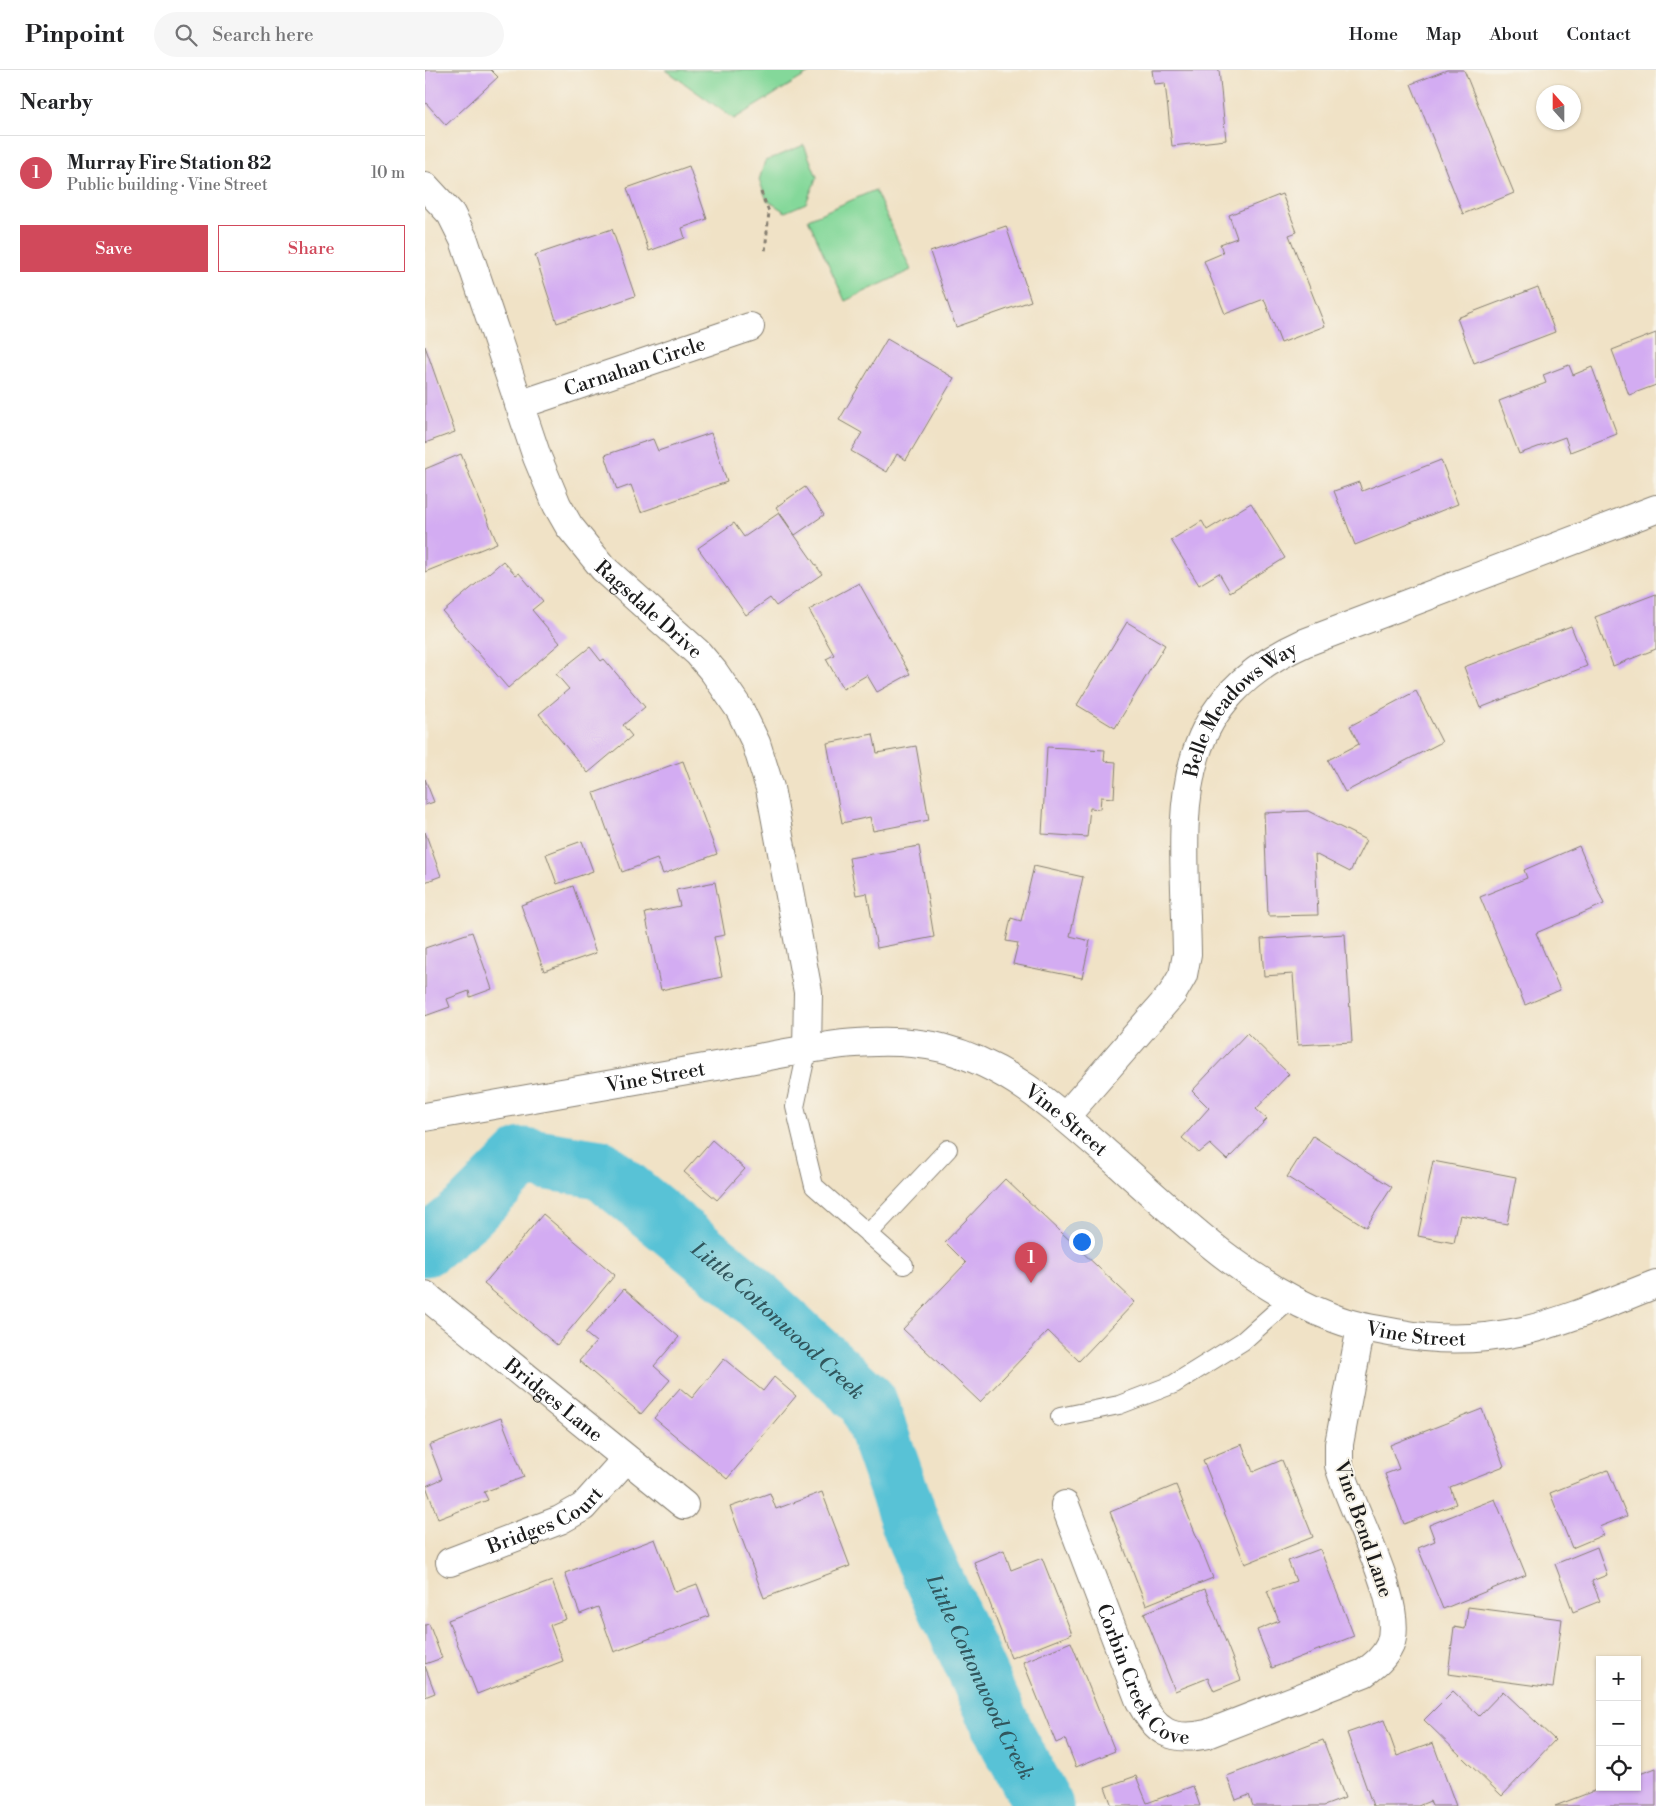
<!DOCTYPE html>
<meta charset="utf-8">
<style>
:root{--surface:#fff;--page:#f6f6f6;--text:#202124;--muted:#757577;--line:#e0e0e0;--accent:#d1495b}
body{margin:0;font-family:"Libre Bodoni",serif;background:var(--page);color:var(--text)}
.controls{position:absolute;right:15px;bottom:15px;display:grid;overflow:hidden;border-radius:0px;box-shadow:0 1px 4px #0004}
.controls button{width:45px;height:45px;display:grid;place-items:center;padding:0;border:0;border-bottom:1px solid var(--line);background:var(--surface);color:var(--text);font:25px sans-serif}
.compass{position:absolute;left:1111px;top:15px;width:45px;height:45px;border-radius:50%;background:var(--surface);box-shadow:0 1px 4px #0004;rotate:339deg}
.you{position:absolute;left:656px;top:1171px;width:18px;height:18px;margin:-12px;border:4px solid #fff;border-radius:50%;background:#1a73e8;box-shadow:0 0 0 8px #1a73e833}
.badge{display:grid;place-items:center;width:32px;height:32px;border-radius:50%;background:var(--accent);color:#fff;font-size:16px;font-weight:700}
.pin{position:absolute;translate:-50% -41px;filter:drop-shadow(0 1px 2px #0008)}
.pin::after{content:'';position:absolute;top:26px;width:18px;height:15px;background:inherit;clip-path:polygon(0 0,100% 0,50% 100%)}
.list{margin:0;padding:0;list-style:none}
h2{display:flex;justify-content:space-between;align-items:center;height:65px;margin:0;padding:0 20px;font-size:21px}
h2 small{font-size:16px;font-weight:400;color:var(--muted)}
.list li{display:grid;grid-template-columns:32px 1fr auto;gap:15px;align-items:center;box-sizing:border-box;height:75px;padding:0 20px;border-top:1px solid var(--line)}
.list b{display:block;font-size:19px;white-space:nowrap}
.list p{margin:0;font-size:16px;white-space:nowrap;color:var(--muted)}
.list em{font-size:16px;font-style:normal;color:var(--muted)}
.actions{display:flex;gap:10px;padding:15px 20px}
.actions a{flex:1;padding:11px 0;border:1px solid var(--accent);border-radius:0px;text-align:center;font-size:18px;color:var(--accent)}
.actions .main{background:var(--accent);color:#fff}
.icon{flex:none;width:28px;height:28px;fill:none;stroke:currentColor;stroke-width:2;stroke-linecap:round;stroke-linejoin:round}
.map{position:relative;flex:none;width:1231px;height:1736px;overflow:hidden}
header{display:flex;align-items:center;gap:30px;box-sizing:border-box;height:70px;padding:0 25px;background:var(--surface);border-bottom:1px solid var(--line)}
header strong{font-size:24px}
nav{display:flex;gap:28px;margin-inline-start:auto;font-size:18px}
.search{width:350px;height:45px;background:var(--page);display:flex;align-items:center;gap:12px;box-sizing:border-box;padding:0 18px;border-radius:28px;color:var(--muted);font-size:19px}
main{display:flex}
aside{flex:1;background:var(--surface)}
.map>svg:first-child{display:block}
</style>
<header>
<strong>Pinpoint</strong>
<div class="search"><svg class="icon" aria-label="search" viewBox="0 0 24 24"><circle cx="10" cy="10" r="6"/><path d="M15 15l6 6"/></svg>Search here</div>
<nav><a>Home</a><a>Map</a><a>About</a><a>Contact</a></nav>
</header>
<main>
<aside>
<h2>Nearby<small></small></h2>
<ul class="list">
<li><span class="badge">1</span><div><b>Murray Fire Station 82</b><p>Public building · Vine Street</p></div><em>10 m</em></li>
</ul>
<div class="actions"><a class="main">Save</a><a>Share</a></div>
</aside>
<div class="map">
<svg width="1231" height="1736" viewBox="0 0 1231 1736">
<rect width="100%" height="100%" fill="#f7f3e8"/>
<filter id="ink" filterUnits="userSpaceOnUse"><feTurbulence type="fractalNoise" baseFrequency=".02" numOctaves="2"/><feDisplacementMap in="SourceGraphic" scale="10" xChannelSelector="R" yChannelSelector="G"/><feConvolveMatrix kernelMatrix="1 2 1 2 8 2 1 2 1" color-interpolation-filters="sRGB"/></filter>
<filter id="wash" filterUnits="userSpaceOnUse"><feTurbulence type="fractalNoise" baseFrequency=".0096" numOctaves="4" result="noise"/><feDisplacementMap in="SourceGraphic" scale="20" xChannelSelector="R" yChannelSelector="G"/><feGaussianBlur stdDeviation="1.12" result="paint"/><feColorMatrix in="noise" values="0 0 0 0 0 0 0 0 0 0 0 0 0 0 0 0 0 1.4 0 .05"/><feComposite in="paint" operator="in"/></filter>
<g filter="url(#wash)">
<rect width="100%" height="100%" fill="#f0e2c6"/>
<path fill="#84d89a" stroke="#507a5b" d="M241,0H389L309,49Z
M379,75L392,107L381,133L360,142L342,130L334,110L340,91Z
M450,120L486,200L420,231L383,149Z"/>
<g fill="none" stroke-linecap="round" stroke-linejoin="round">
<path stroke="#59c2d6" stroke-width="59" id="s1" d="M0,1177L43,1142L98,1087L175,1099L311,1210L443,1332L492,1472L584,1672L619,1736"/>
</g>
<g id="blocks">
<path fill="#d3acf2" d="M0,0H66L73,7L21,55L0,32Z
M727,0H794L801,70L747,76L740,13L729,14Z
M1022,0H1039L1089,123L1038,144L986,14Z
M264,96L282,149L257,158L260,168L224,181L202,118Z
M857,124L872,162L864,165L900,256L856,273L839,229L800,244L779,191L798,183L795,174L812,168L804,145Z
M581,156L606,231L531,257L505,182Z
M187,159L210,226L132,253L110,185Z
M1113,217L1130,262L1049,293L1032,248Z
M1231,263V315L1204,325L1187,280Z
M462,269L529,308L481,390L472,384L462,402L426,381L437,363L414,350Z
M0,276L30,362L0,373Z
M1144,295L1148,305L1167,297L1192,364L1145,382L1140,367L1094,384L1074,331L1121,313L1118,305Z
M286,363L302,412L216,442L206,415L192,420L180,385L228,369L233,381Z
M36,384L72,473L0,502V399Z
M1016,390L1033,434L930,475L909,421L934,412L937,421Z
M380,417L399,445L370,465L351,437Z
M826,433L860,488L805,522L794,503L774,515L746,470L777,451L782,460Z
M354,443L397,504L351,536L345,528L321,545L273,478L309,453L319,467Z
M78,491L91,505L94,503L118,531L107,540L135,573L83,618L18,542Z
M434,513L485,604L452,622L442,605L418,619L401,589L409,585L384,540Z
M1231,524V579L1188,596L1170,547Z
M702,552L740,575L690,658L652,635Z
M1146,556L1162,596L1055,638L1039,597Z
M165,577L176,591L179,589L220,637L198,655L207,666L163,703L114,644L144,619L131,604Z
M991,621L1017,672L920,722L903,690L934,674L925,656Z
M448,664L452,683L491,676L504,750L448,761L445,747L417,753L402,673Z
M622,677L680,680L679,691L691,692L689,728L676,727L675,739L665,738L662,767L617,764Z
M258,691L292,784L238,804L232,789L197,802L169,723Z
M0,709L9,732L0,735Z
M883,741L941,770L925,802L890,784L893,845L843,846L839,743Z
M0,762L16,806L0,812Z
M157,771L168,801L132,814L121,784Z
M494,776L509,867L452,878L442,823L431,825L424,788Z
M1154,776L1179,834L1111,863L1135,920L1100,935L1055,827L1102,808L1099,800Z
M609,796L658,807L645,866L665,871L657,908L588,894L593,873L581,871L586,848L596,851Z
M290,812L300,865L289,867L297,907L236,920L220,843L255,836L251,820Z
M148,816L171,883L119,901L96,835Z
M47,862L67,919L45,927L44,921L22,929L25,937L0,946V878Z
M920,864L927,972L873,975L868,904L839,906L836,869Z
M822,963L864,1004L831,1039L842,1049L802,1090L785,1074L774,1083L757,1068L784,1038L767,1021Z
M888,1066L967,1117L941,1157L862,1107Z
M287,1070L320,1099L292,1130L259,1102Z
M1008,1091L1091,1107L1082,1154L1035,1145L1029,1173L993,1166Z
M580,1109L710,1232L654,1291L623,1261L555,1332L478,1259L541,1193L520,1172Z
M118,1144L190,1205L132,1275L59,1214Z
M199,1219L254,1267L229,1296L245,1310L216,1344L154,1291L171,1272L160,1263Z
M299,1289L338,1321L349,1307L371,1326L302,1409L229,1348L255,1318L267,1328Z
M1057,1339L1079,1396L1025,1417L1031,1434L979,1454L960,1404L974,1399L965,1375Z
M76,1348L99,1407L59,1422L63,1430L13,1449L1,1416L17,1409L4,1375Z
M817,1374L828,1402L857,1390L888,1467L820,1494L778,1390Z
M1183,1400L1202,1446L1174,1457L1178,1465L1147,1478L1125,1423Z
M751,1415L788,1508L721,1535L685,1442Z
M397,1422L425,1496L339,1528L305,1437L345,1423L351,1439Z
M1070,1429L1101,1505L1018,1539L993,1478L1010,1471L1004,1455Z
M230,1469L250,1522L272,1514L284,1546L189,1582L173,1537L155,1544L140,1503Z
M1172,1477L1182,1505L1167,1511L1175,1531L1148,1542L1130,1494Z
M895,1479L929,1566L847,1598L832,1560L854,1551L842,1521L871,1511L863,1491Z
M579,1480L586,1500L617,1488L647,1564L586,1588L549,1492Z
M127,1511L141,1549L125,1555L138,1591L52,1624L23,1550Z
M780,1519L816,1610L789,1621L783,1608L750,1621L719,1543Z
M1043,1537L1137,1549L1128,1618L1023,1604L1029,1557L1040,1559Z
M4,1554L17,1588L0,1594V1555Z
M646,1572L690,1681L651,1697L640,1669L631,1673L598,1592Z
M0,1596L10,1623L0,1627Z
M1028,1621L1054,1646L1078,1621L1130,1670L1077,1726L999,1650Z
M959,1650L972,1686L1008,1673L1031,1736H1007L1005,1731L993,1736H948L922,1663Z
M898,1670L920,1728L899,1736H828L824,1725L811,1730L802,1706Z
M1231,1698V1736H1130L1179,1717H1212V1705Z
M711,1706L722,1733L768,1716L775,1736H687L680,1717Z"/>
</g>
</g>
<g filter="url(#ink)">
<use href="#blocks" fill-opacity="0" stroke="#867f71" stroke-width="1"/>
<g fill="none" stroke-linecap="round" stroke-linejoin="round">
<g stroke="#867f71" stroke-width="20">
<path id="lane" d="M382,981L370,1037L389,1116L479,1195
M443,1164L523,1079
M635,1347L694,1335L749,1314L818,1271L865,1229"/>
</g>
<g stroke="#867f71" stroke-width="30">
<g id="street">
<path id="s2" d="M0,116L26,144L39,170L112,387L132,435L144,456L178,498L273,583L289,602L315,640L331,673L345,718L383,922L382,981"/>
<path id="s3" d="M94,335L325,257"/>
<path id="s4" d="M640,1047L747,924L758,905L762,884C760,752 735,638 879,573L1231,439"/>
<path id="s5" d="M0,1225L259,1435"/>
<path id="s6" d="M640,1435L714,1629C730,1662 746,1672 782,1664L939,1603C950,1595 959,1588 965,1575C981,1534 925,1439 914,1395V1374L936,1257"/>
<path id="s7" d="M25,1492L135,1450L158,1437L201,1389"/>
</g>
</g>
<g stroke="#867f71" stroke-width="30">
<g id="secondary">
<path id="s8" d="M0,1047C95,1030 190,1014 285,997C358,985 444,960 517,978C583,995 630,1038 680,1082C750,1143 817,1213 906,1247C927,1256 949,1259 971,1263C1013,1271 1057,1270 1098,1261C1144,1250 1187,1231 1231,1214"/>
</g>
</g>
<path stroke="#867f71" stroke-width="3" stroke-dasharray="4 4" stroke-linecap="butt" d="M336,122L344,142L340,182"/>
<use href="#lane" stroke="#fff" stroke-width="18"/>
<use href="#street" stroke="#fff" stroke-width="28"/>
<use href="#secondary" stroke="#fff" stroke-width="28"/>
</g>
</g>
<g text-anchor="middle" stroke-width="4" stroke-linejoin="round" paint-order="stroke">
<g font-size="20" fill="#1c1c1c" stroke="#f7f3e8">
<text dy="7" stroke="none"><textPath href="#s3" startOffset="122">Carnahan Circle</textPath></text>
<text dy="7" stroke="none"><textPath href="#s2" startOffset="488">Ragsdale Drive</textPath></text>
<text dy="7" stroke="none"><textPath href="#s4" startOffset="471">Belle Meadows Way</textPath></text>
<text dy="7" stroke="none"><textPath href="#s8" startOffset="234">Vine Street</textPath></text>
<text dy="7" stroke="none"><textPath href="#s8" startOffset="669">Vine Street</textPath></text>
<text dy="7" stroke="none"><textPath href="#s8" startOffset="1088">Vine Street</textPath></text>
<text dy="7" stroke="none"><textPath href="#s5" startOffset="166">Bridges Lane</textPath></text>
<text dy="7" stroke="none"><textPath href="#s7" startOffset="104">Bridges Court</textPath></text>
<text transform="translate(939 1459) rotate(71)" y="7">Vine Bend Lane</text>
<text dy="7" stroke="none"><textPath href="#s6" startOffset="191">Corbin Creek Cove</textPath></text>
</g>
<g font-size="21" font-style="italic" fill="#31565d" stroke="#f7f3e8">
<text dy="7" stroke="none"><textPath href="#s1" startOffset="445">Little Cottonwood Creek</textPath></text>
<text dy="7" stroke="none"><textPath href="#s1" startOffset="864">Little Cottonwood Creek</textPath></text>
</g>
</g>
</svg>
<div class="controls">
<button>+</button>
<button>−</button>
<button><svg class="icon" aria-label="locate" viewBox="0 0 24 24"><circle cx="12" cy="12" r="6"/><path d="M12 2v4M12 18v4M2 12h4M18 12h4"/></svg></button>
</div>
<svg class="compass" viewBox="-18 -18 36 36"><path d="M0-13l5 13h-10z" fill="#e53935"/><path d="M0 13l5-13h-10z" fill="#757577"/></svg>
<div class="you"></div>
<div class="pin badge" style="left:606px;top:1213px">1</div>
</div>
</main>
